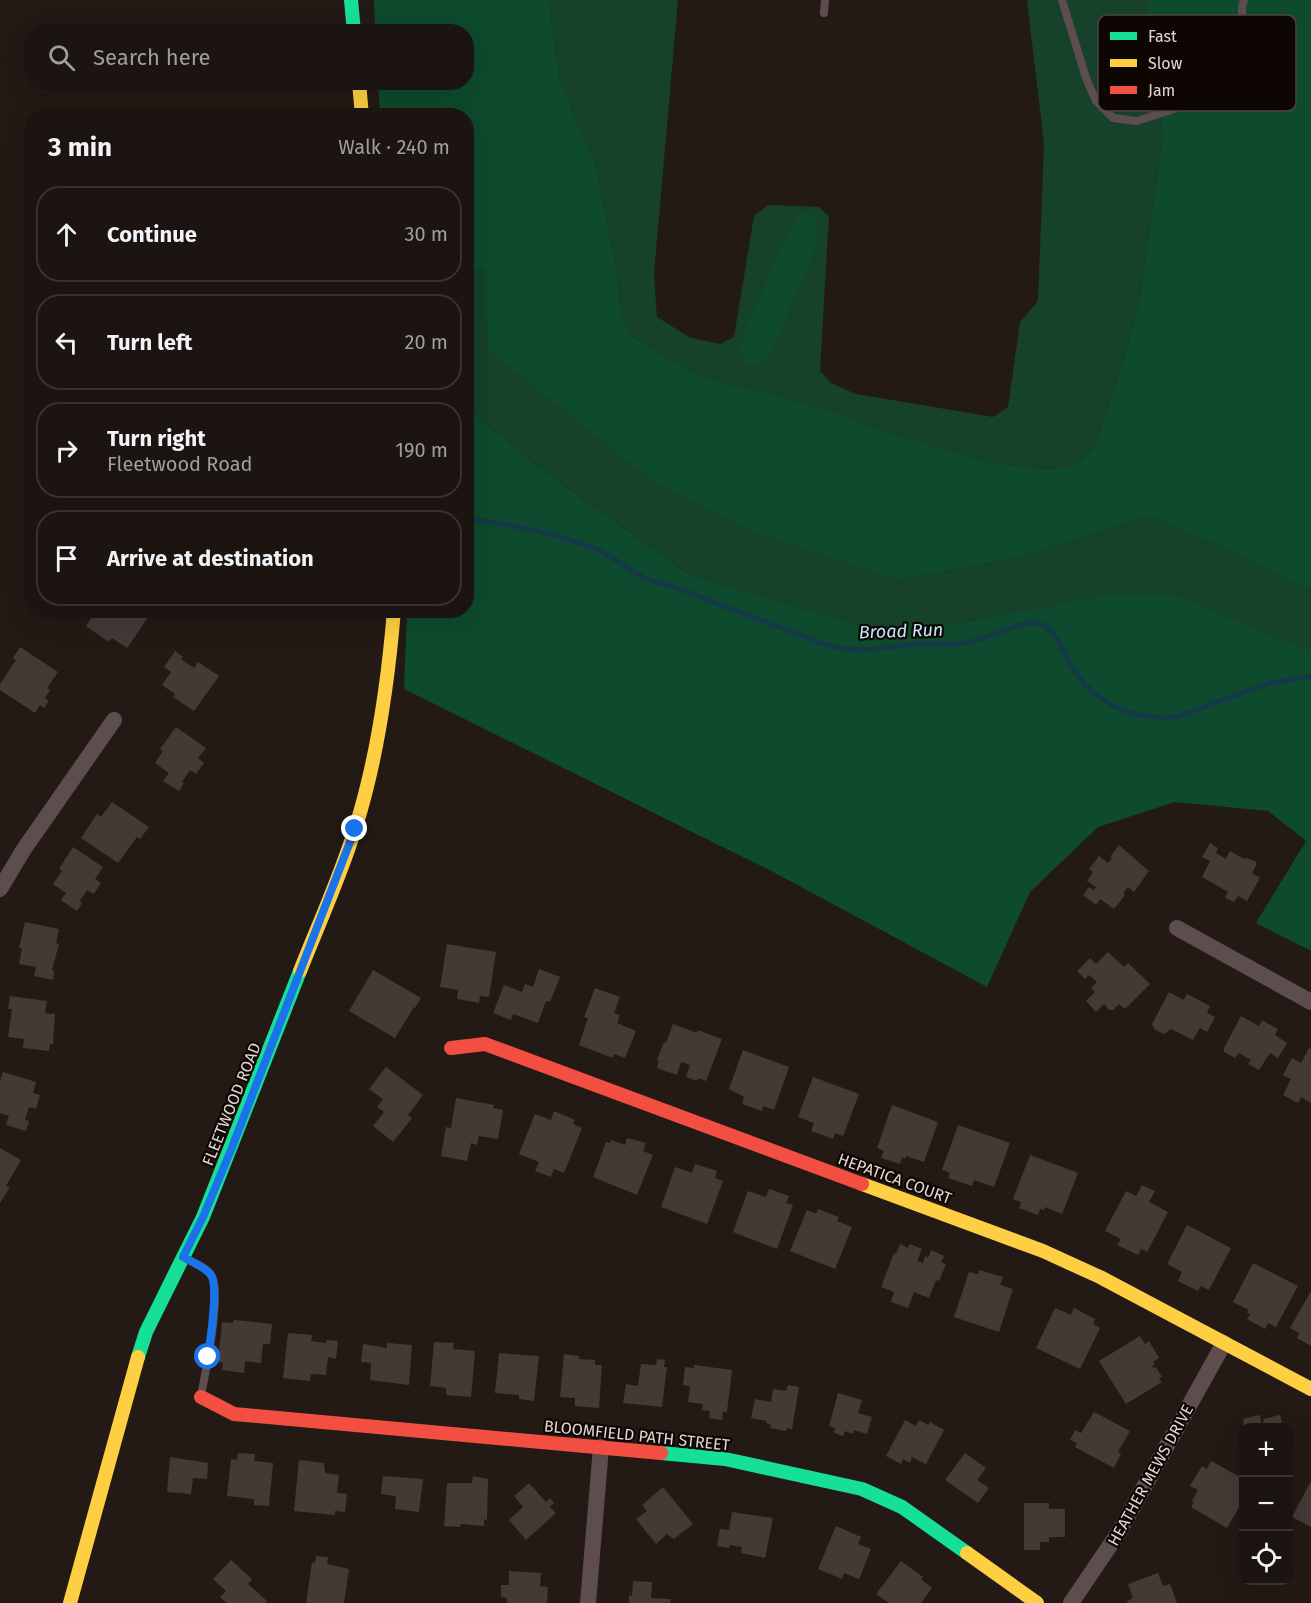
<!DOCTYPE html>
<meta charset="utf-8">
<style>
:root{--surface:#1b1410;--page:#241d19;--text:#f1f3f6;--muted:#a09e9f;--line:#393330}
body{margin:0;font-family:"Fira Sans",sans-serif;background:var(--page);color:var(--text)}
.controls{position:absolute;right:18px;bottom:18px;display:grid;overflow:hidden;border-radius:12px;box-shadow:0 6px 24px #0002}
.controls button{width:54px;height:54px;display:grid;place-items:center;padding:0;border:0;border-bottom:2px solid var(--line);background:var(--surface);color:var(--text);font:30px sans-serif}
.stop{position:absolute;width:18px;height:18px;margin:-14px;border:4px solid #1a73e8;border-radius:50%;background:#fff}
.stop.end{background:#1a73e8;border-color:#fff;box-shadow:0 2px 6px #0008}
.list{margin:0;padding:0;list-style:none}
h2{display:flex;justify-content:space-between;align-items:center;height:78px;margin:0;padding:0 24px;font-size:26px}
h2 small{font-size:20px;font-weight:400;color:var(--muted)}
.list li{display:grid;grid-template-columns:39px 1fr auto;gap:18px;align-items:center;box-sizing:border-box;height:96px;margin:0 12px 12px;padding:0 12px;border:2px solid var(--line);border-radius:24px}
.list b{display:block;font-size:22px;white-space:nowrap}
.list p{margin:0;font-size:20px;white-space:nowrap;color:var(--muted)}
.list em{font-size:20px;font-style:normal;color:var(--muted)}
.icon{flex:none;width:33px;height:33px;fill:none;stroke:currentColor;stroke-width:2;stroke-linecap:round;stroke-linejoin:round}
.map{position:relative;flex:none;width:1311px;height:1603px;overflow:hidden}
.search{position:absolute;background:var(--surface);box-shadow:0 6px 24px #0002;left:24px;top:24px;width:450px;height:66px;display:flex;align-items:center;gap:15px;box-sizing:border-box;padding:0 21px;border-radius:24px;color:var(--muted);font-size:22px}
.panel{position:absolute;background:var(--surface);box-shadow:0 6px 24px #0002;left:24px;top:108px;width:450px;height:510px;border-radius:24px}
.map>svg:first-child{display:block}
</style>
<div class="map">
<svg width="1311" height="1603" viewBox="0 0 1311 1603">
<rect width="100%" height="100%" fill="#241a15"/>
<path fill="#16412a" d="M549,0H678L654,274L657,317L691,338L720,344L734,337L754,216L768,205L819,207L829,216L820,371L831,383L856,394L993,417L1008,407L1020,322L1038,301L1044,144L1027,0H1149V43L1163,136L1138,309L1121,367L1094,447L1072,467L1042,469L985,461L885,431L835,412L765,392L703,378L630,335L622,319L616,265L596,166L560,81Z
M485,270L899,580L1020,557L1150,516L1247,559L1289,582L1311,589V649L1296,646L978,620L886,633L688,574L544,471L472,412L467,410L466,271Z"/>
<path fill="#0e4a2d" d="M374,0H549L560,81L596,166L616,265L622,319L630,335L703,378L765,392L835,412L885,431L985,461L1042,469L1072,467L1094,447L1121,367L1138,309L1163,136L1149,43V0H1311V589L1289,582L1247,559L1150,516L1020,557L899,580L747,529L649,478L488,349L485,270L467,271L466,116L380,115L378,83L466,82V32L375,31Z
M805,211L817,223V244L769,359L752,366L744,362L740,348L745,331L790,227Z
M467,410L472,412L544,471L688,574L886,633L978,620L1108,595H1174L1296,646L1311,649V951L1256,923L1306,841L1268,811L1175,802L1098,827L1030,892L987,987L777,874L404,689L407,611L466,610Z"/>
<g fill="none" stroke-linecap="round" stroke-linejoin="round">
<path stroke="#143845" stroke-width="5" d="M466,521L470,519C514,525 562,534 602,552C617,559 630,571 644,578C656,584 671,585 683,590C717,604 751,617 785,629C799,634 813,641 827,645C837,647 849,650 859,650C878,650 898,645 917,644C934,643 951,646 967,643C984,640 1023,620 1036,623C1057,628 1062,651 1072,667C1094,703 1134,721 1176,717L1267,684L1311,676"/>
</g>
<path fill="#433a36" d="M96,610H153L127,648L112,638L109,642L86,626Z
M20,647L58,672L47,688L50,690L45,698L49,701L44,708L40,705L35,713L0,690V684L16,660L13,658Z
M175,651L183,657L181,659L194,668L198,662L219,676L194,711L173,697L175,694L162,685L171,672L164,667Z
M176,727L206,748L198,758L204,763L196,774L190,770L182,782L184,783L179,791L163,781L169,773L155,763L163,751L160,749Z
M112,802L149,827L140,839L137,837L118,863L81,838L97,814L101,817Z
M1210,843L1218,848L1216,853L1226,859L1230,851L1244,859L1247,858L1256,862V866L1252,873L1260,878L1247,901L1238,896L1234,902L1225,898L1228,892L1202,877L1210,861L1202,857Z
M1119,845L1149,871L1134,892L1128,887L1123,893L1125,895L1114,909L1100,899L1096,905L1083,895L1089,887L1093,890L1096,887L1087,881L1093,872L1089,869L1099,856L1108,863L1112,858L1110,857Z
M73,847L103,867L95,879L101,883L94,894L87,890L80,901L82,903L77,911L61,900L66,893L53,884L62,871L59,869Z
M25,922L59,929L56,943L59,944L52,970L54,971L53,980L34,976L36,967L19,964L22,948H19Z
M447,944L496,952L489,997L480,996L479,1003L457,999L458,990L440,987Z
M1108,952L1124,967L1128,963L1150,984L1125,1009L1119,1004L1113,1010H1109L1104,1004L1096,1012L1086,1001L1095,992L1091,988L1097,982L1089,975L1085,979L1077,971L1090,958L1096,964Z
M539,969L560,977L550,1002L546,1001L538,1023L513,1014L511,1020L493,1013L504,985L522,992L525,984L533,987Z
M373,970L421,998L415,1008L414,1007L395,1038L349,1011Z
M595,988L620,997L614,1013L620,1015L617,1023L636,1031L625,1058L614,1054L613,1058L579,1045L588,1018L584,1017Z
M1169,992L1184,1000L1187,994L1210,1006L1207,1013L1215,1017L1207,1032L1200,1028L1193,1040L1171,1029L1164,1034L1154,1029L1152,1024Z
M10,996L47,1001L45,1013L55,1014L53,1044H50L49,1051L23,1048L24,1039L8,1037L12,1009H8Z
M1241,1016L1259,1026L1262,1020L1278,1029L1275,1035L1287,1043L1278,1058L1270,1053L1259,1070L1248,1064L1251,1060L1239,1053L1235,1058L1224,1052V1048Z
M673,1024L697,1033L698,1030L722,1039L706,1081L698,1078L697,1081L686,1077L690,1065L681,1062L677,1075L657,1068L659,1061L657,1060L664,1042L666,1043Z
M1309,1048L1311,1049V1103L1301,1097L1298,1103L1283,1095L1291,1079L1283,1075L1292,1058L1301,1063Z
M743,1050L789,1067L774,1110L763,1106L762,1111L742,1104L744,1097L729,1089Z
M386,1067L423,1095L408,1115L412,1118L393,1142L373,1126L384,1112L377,1107L383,1099L369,1089Z
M3,1072L36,1082L33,1093L40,1095L36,1109L29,1107L25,1120L29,1121L26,1131L6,1125L9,1116L0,1113V1081Z
M813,1077L859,1094L843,1136L835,1133L833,1139L811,1131L814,1123L798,1117Z
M456,1098L494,1105L493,1108L503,1110L498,1139L479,1136L477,1145L471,1143L467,1161L441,1156L446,1127L451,1128Z
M892,1105L938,1122L924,1162L906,1156L905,1159L902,1157L900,1164L881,1158L884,1151L877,1148Z
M554,1111L575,1120L573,1124L582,1128L564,1173L554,1169L551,1177L535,1171L539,1162L519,1154L535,1114L551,1120Z
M958,1125L1010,1143L994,1187L974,1180L972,1186L948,1178L950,1173L942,1170Z
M627,1138L646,1143L643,1151L653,1155L637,1195L593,1177L606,1142L610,1143L611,1140L625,1145Z
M0,1148L21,1160L6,1186L10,1187L0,1203Z
M1030,1155L1078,1173L1062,1214L1045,1207L1044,1210L1040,1209L1038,1215L1019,1208L1021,1202L1013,1199Z
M695,1164L717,1171L715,1178L723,1181L707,1224L661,1207L675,1167L692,1173Z
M1142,1185L1155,1191L1149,1202L1168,1212L1147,1252L1141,1249L1138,1255L1117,1245L1121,1239L1105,1231L1126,1191L1136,1196Z
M769,1189L789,1196L786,1203L793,1205L777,1249L733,1232L748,1191L766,1197Z
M818,1209L839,1217L837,1221L852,1227L835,1269L790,1251L807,1210L816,1214Z
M1187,1225L1231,1248L1209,1290L1201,1286L1198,1291L1178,1281L1182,1272L1167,1264Z
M900,1244L908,1248L910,1244L922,1249L917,1261L923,1263L925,1256L928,1258L931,1250L944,1256L941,1262L946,1264L939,1281L936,1280L929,1298L914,1292L908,1308L891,1302L894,1292L881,1287L894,1253L896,1254Z
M1253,1263L1298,1286L1276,1327L1268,1323L1265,1329L1247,1319L1250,1314L1247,1313L1249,1310L1233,1302Z
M979,1270L1003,1277L1000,1285L1013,1289L999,1332L954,1317L969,1272L978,1274Z
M1311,1291V1346L1297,1338L1299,1333L1290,1328Z
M1055,1308L1071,1315L1074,1308L1095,1319L1093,1324L1100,1328L1080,1369L1036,1348Z
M234,1320L272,1324L270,1344H263L261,1363L245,1361L244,1373L222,1370L223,1363L218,1362L222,1322L233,1323Z
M288,1333L312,1335L311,1341L326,1343L327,1340L338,1341L336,1359L328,1357L326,1375L311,1374L310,1381L283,1378Z
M1140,1336L1145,1344L1149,1341L1159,1358L1153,1362L1155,1365L1152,1366L1154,1368L1156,1367L1162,1377L1159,1379L1162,1382L1126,1404L1099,1361Z
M434,1342L454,1343L453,1349L475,1351L471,1397L446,1395V1388L430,1386Z
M387,1343L412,1345L409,1385L370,1380L371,1363L361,1362L363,1344L387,1348Z
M499,1353L539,1356L534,1401L519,1399V1395L495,1393Z
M564,1354L579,1356V1359L595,1360V1365H602L599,1408L575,1406V1398L560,1397Z
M657,1359L665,1360L664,1367H667L662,1407L623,1403L626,1384L638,1386L641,1364L656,1365Z
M694,1365L732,1370L727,1412H723L722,1420L709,1418L710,1411L702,1410L703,1404L688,1402L690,1386L683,1385L685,1367L694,1368Z
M788,1385L799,1387L792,1429L787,1428L786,1431L770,1428L771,1425L766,1423L767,1421L751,1418L755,1399L771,1402L773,1389L786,1391Z
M838,1393L862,1400L858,1413L872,1417L867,1434L854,1430L853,1434L845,1431L843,1436L834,1433L835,1428L829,1426Z
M1094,1412L1130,1431L1118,1452L1121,1454L1114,1468L1075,1447L1077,1443L1070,1440L1075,1430L1081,1433Z
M1260,1415L1261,1423L1264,1422L1263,1419L1280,1415L1283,1428H1244L1243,1419Z
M905,1420L916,1426L919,1420L928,1425L930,1422L944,1430L926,1464L912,1457L910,1463L903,1459L901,1464L886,1456Z
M238,1453L255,1454L254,1461L273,1463L269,1506L254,1505V1499L227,1496L231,1459L237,1460Z
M965,1453L986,1468L977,1480L989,1488L978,1503L945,1480Z
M170,1457L208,1463L207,1479L193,1478L191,1494L167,1492Z
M299,1460L324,1463L325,1473L339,1475L337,1493L347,1494L345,1512L335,1511V1515L294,1511Z
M1211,1461L1244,1479V1499L1227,1528L1191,1507L1194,1502L1192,1501L1198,1490L1190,1486L1202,1466L1207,1469Z
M383,1476L423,1479L419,1512L395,1509L396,1496L381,1494Z
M473,1476L488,1479L487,1520L484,1519V1526L461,1524L460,1527L444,1526L447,1483H472Z
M1311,1481V1527L1292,1517Z
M529,1483L546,1502L550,1498L554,1503L550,1507L556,1513L526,1540L509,1520L523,1507L514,1496Z
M663,1487L693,1524L674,1539L667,1534L656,1544L636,1519L647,1511L642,1505Z
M1024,1503H1049V1509H1065V1537H1049V1542H1040V1550H1024Z
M732,1512L773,1518L765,1558L741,1553L742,1547L730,1545L729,1548L717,1546L720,1529L729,1530Z
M836,1526L861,1537L858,1544L871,1549L859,1579L844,1573L842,1579L818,1569Z
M316,1556L328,1557L327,1564L349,1569L344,1603H306L312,1562L315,1563Z
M231,1560L252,1579L248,1584L267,1601L265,1603H227L220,1597L226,1591L213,1579Z
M901,1561L923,1577L921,1579L932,1588L921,1603H889L876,1594Z
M509,1571L541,1573L540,1586L548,1587L547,1603H507V1598L501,1597V1585H509Z
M1158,1573L1163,1586L1170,1584L1177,1603H1128L1127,1601L1133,1598L1128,1584Z
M633,1581L652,1582L651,1598L671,1599L670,1603H629V1595L632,1596Z"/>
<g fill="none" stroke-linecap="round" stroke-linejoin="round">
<path stroke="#5d4d4d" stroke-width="8" d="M1062,0L1086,78L1096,101L1113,118L1137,121L1229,91L1242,79V6L1244,0
M824,13L825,0
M183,1257C192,1262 210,1268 213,1279C220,1301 206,1371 201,1395"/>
<path stroke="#5d4d4d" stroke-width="16" d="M0,889L24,849L114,720
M1177,928L1311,1002
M588,1603L601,1447
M1071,1603L1119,1532L1224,1343"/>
<path stroke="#16e098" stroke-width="14" d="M351,0L354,32
M138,1357L146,1332L203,1217L300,971
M661,1453L725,1459L862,1489L902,1507L967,1553"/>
<path stroke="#ffcf43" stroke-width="14" d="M359,82L362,116
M300,971C319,923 341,875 356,826C378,756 388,683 394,610
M862,1184L1043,1251L1100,1277L1311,1389
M967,1553L1037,1603
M70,1603L138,1357"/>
<path stroke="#f24e42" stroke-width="14" d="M451,1048L485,1044L862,1184
M201,1397L234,1414L661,1453"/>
</g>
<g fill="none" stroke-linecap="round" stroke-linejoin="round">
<path stroke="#1a73e8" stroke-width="8" d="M208,1357C210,1341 219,1287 211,1275C205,1267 192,1262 183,1257L203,1217L231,1150L355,829"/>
</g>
<g text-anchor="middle" stroke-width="4.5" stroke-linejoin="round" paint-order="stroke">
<g font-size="16" fill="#e4d7d1" stroke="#0d0603">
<text transform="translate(231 1104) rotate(-68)" y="6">FLEETWOOD ROAD</text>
<text transform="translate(895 1178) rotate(20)" y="6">HEPATICA COURT</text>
<text transform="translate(637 1435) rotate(6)" y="6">BLOOMFIELD PATH STREET</text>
<text transform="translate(1150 1475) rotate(-61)" y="6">HEATHER MEWS DRIVE</text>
</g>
<g font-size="18" font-style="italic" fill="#c1e8f9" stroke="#0d0603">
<text transform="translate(901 631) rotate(-2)" y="6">Broad Run</text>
</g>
</g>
<rect x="1098" y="15" width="198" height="96" rx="9" fill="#0d0603" stroke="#4e4541" stroke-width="1.5"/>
<rect x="1110" y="32" width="27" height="8" fill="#16e098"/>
<rect x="1110" y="59" width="27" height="8" fill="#ffcf43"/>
<rect x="1110" y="86" width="27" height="8" fill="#f24e42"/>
<g font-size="16" fill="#e4d7d1">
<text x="1148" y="42">Fast</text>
<text x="1148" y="69">Slow</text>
<text x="1148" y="96">Jam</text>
</g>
</svg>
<div class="controls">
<button>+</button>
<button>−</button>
<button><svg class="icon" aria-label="locate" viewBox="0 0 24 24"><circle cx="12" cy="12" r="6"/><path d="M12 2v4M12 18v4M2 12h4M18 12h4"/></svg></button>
</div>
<div class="stop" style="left:208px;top:1357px"></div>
<div class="stop end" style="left:355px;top:829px"></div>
<div class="search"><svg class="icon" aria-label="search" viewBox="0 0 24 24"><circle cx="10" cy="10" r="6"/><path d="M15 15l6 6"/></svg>Search here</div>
<section class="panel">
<h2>3 min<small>Walk · 240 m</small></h2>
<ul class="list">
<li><svg class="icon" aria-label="ahead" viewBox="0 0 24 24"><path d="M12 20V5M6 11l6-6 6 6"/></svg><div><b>Continue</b></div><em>30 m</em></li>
<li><svg class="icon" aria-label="left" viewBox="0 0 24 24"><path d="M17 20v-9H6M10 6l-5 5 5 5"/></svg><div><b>Turn left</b></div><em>20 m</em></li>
<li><svg class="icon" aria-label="right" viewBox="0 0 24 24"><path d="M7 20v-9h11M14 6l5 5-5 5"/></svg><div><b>Turn right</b><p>Fleetwood Road</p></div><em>190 m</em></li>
<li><svg class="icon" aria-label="arrive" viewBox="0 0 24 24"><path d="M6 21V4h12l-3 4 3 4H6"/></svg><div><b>Arrive at destination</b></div></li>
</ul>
</section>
</div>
